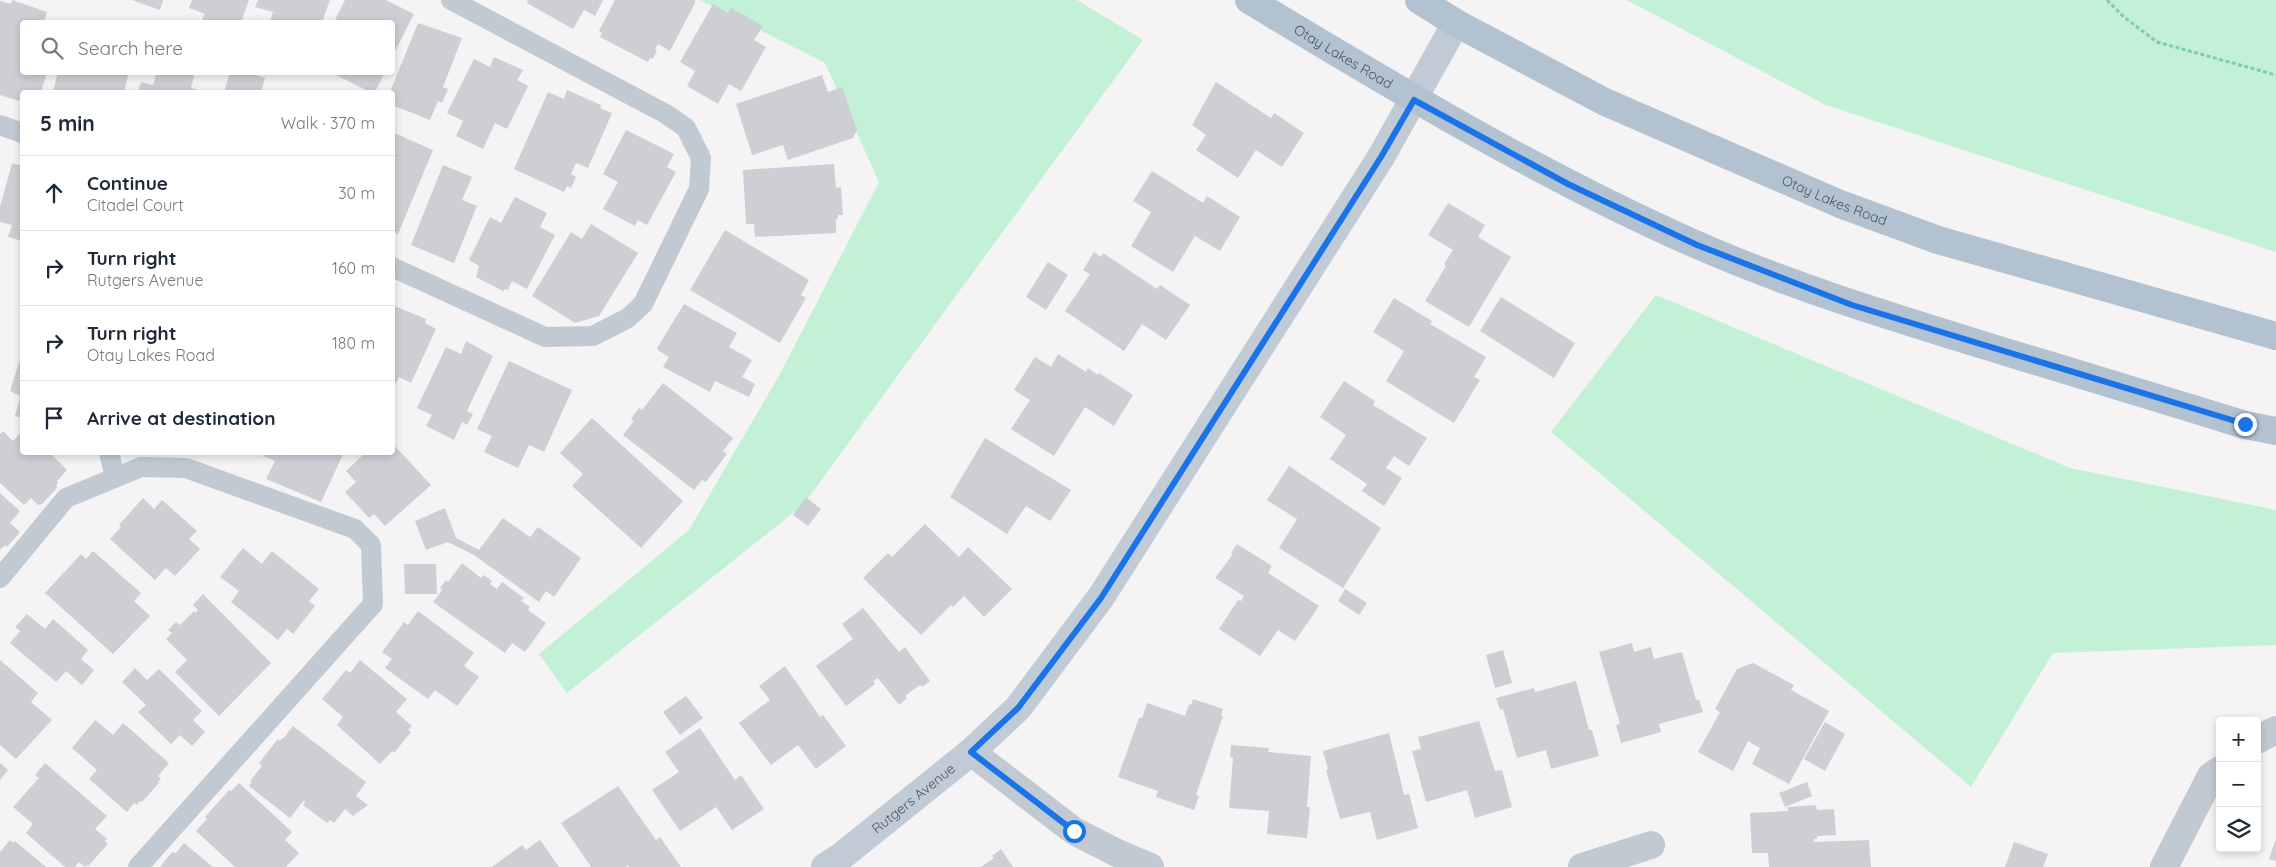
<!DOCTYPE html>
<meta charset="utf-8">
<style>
:root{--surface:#fff;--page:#f2f2f3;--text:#1f2937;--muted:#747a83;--line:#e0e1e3}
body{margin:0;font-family:Quicksand,sans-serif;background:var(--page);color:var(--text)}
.controls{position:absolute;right:15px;bottom:15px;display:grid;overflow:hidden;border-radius:5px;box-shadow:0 2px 8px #0003}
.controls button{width:45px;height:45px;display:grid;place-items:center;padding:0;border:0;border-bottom:1px solid var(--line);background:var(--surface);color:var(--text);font:25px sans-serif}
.stop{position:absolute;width:15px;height:15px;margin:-11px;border:4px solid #1a73e8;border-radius:50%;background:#fff}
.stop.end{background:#1a73e8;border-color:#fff;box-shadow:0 1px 5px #0008}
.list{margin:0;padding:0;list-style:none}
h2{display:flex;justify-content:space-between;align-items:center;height:65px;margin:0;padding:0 20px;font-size:21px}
h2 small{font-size:16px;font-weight:400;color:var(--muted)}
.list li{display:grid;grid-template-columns:32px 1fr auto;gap:15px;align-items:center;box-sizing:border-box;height:75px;padding:0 20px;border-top:1px solid var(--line)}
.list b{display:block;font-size:19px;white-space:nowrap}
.list p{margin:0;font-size:16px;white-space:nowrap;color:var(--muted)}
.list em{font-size:16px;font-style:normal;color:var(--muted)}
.icon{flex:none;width:28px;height:28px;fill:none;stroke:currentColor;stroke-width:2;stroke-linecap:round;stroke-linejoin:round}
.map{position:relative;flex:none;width:2276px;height:867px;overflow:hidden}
.search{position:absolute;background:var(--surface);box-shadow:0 2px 8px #0003;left:20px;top:20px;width:375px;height:55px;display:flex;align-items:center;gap:12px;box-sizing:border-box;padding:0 18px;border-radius:5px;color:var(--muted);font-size:19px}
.panel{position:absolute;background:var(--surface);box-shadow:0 2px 8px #0003;left:20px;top:90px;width:375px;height:365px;border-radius:5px}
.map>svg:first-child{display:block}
</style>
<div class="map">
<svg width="2276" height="867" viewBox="0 0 2276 867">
<rect width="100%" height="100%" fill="#f5f3f3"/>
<path fill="#c3f1d5" d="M700,0H1077L1143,40L803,505L567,693L539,654L689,530L780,374L879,182L825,63Z
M1627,0H2276V252L1826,105Z
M1656,295L2070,468L2276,510V645L2053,653L1971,787L1551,432Z"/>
<path fill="#cdcfd5" d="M12,0L47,12L44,22H22V72H47L41,92H22V100L20,99L19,101L0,95V1L11,4Z
M132,0H163L160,10Z
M192,0H249L241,22H201L205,14L189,8Z
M258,0H330L322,22H270L273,12L255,7Z
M345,0H386L414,14L392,57V22H334Z
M528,0H603L595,16L584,10L573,29L527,3Z
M615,0H693L696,1L670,51L658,44L655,49L657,50L653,59L650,58L648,62L600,37L602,33L599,31Z
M713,4L728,13L731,8L763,26L754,40L766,47L741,91L729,84L718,104L687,86L695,71L680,62Z
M418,23L462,38L443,87L448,89L442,103L438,101L430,120L392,105V92H390Z
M494,57L523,70L517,80L528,86L507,129L495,123L483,149L456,136L463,121L447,113L474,59L490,67Z
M58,72H129L124,92H53Z
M157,72H195L191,88L205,92H138L141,82L153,85Z
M230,72H246L265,78L261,92H224Z
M330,72H385L375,92H370Z
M822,75L828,92L842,87L857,130L853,138L788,160L783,145L752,155L736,104Z
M1216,82L1271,118L1274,113L1304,133L1282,167L1256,150L1238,178L1196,150L1206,135L1192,125Z
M567,90L601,105L600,108L612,113L588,168L576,163L571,174L576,177L571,188L567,186L564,192L514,169L548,92L564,99Z
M626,130L674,154L667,167L676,172L647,225L638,220L635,226L603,209L618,182L603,174Z
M392,132L433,150L398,234L392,232Z
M12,163L22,166V241L8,237L12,225L0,222V207Z
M834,164L836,188L841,187L843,215H838V219H836V233L755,237L754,224H746L743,170Z
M443,165L472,177L462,200L477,206L454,263L411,245Z
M1152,171L1203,203L1207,196L1240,217L1220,251L1195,236L1173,272L1131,246L1151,212L1133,201Z
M515,197L547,213L540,227L555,235L527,289L512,281L508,290L505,289L503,291L476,277L479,266L469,260L490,217L501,223Z
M1448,203L1485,225L1478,237L1511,257L1469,327L1425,301L1446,266L1444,264L1453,250L1428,235Z
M591,224L638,253L599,316L575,323L532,296L571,232L582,239Z
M725,230L809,280L801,295L806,298L780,343L690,290Z
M1094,252L1101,257L1103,253L1157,289L1160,285L1190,305L1166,340L1142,324L1124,351L1065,311L1090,274L1083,270Z
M1048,262L1068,275L1046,310L1026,297Z
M1501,297L1575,343L1554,378L1480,331Z
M1394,298L1432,321L1430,324L1486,357L1474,377L1480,380L1454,423L1386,381L1404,351L1373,332Z
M684,304L737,333L729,347L752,360L742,377L755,384L749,397L715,381L710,392L663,367L669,357L659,351L657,348Z
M392,305L426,319L425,323L436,329L411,383L399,377L392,391Z
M466,341L493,356L467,411L473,414L467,425L462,422L454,440L426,426L432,415L417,408L446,347L461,354Z
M22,353V397L10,391Z
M1058,354L1086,372L1088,368L1098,375L1099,373L1133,395L1114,426L1085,407L1054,456L1011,429L1030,400L1014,390L1035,357L1051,367Z
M509,361L572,390L544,452L529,445L518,468L484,452L492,436L477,429Z
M1344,381L1375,401L1373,405L1427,438L1409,466L1394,456L1386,468L1402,478L1384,506L1362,491L1367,484L1330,459L1346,435L1320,417Z
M663,383L733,438L723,451L727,454L706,482L702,480L694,490L623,435L634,421L631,419L639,408L642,410Z
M20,398H22V418L15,416Z
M592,418L683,501L641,548L572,486L583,474L560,453Z
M3,431L13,441L22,431V452H49L67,470L57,481L58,483L56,486L57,488L42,504L38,505L31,498L24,505L0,483V434Z
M985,438L1071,490L1050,521L1026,506L1007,534L950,497Z
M392,443L431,485L385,526L374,514L369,518L345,492L356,482L346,471L365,453L366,455L369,452H392Z
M265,452H344L321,502L266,479L275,461L263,456Z
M1289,466L1381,528L1343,588L1279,548L1297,519L1267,500Z
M0,493L20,511L10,523L20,532L7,547L5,545L0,550Z
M806,497L821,509L808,526L793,515Z
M143,498L154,509L162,500L197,531L189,539L200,549L175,576L166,568L155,580L110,539L121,527L119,525Z
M445,508L456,538L479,550L503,518L530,537L538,527L581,558L554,597L546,591L539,602L474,555L448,542L426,550L415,521Z
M925,524L959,557L968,547L1012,589L984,617L964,596L953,607L951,605L921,635L863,578L888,553L892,557Z
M1237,544L1272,566L1268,573L1319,606L1295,641L1278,630L1260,656L1219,629L1238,600L1241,601L1244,596L1215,578L1233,554L1231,553Z
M243,548L262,564L272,551L319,589L309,601L315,606L293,634L287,629L278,640L231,602L239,591L220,577Z
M93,551L141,593L134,601L150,616L113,654L45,593L81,554L86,559Z
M462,563L481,578L484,575L492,581L490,584L497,589L502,582L524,598L521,601L530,607L528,610L546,623L525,652L512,643L505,653L433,602L442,590L440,588L446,580L448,582Z
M404,564H436L437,594H405Z
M1345,589L1367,603L1359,615L1338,601Z
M203,594L271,663L219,716L175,672L187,660L166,639L172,633L168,630L176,622L180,625L194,611L195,613L198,610L193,605Z
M863,608L899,652L905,647L930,681L922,687L920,685L905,696L907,698L899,705L878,678L873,681L875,684L846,706L816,666L853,639L842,624Z
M418,611L474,653L464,666L479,677L457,706L435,690L428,699L385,668L392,659L382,652L404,622L408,625Z
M27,614L45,629L53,619L88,650L81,659L94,670L82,685L66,671L56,682L10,643L20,631L15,627Z
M1632,643L1634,652L1651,647L1654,659L1682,652L1696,700H1699L1703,712L1659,724L1661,732L1621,743L1616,725L1620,724L1599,652Z
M1503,650L1512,683L1495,688L1486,655Z
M0,660L38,693L31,702L52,720L16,759L0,745Z
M360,660L407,699L396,712L412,726L408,730L411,732L394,753L392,751L380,764L337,725L343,717L322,699L346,670L350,673Z
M1753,663L1794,685L1791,690L1829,711L1789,784L1752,764L1760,748L1748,741L1733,771L1698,752L1720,712L1715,709L1737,669Z
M785,666L820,717L823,715L846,746L816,769L798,745L771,765L739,723L770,700L759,686Z
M135,668L147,680L159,669L202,711L193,720L205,732L192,746L180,735L171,744L138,712L146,705L122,682Z
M1576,681L1589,730H1592L1599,756L1551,769L1546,750L1517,758L1503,709L1500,710L1496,698L1534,688L1535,692Z
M686,696L703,718L680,735L663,712Z
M1193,699L1223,709L1221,716H1223L1196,795L1199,796L1194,810L1156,797L1158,791L1118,777L1139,718H1142L1147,703L1185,716L1189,704L1191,705Z
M95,720L113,735L123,723L169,763L158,776L161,778L158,782L159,783L142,802L140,801L137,805L134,803L127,812L89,779L97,770L72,748Z
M1479,721L1495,771L1502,770L1512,807L1475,818L1467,790L1426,802L1412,751L1421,749L1418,737Z
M1825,722L1845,734L1825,771L1804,759Z
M293,726L366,782L356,796L368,805L353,816L345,809L334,823L330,820L327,823L303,805L305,802L304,800L290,818L249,786L252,782L250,781L262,766L259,763L278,739L280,741L282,738L283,739Z
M700,728L735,780L741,775L764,809L732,830L716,807L680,831L652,790L679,772L665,752Z
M1389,733L1404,795L1409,794L1418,828L1377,840L1370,812L1340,819L1326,770L1328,769L1323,751Z
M1231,745L1269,748L1268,752L1311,756L1307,807H1310L1307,838L1267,834L1269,811L1229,808L1233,758L1230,757Z
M0,763L8,770L0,780Z
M45,763L107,816L95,829L107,839L105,841L108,844L88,866L87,865L85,867L79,862L75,867H65L26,833L33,824L13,807L39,778L35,775Z
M1807,782L1812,796L1785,807L1779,793Z
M239,783L292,832L285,840L299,853L286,867H235L196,831L207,819L205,817L229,790L231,791Z
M618,786L656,840L660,837L681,867H629L628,865L626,867H591L561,823Z
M1816,805L1817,810L1834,809L1836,835L1817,836V839H1814V842L1869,840L1871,867H1769L1768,853H1752L1750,813L1788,811V807Z
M2276,839V861L2269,859Z
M10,840L13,843L15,841L46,867H0V852Z
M540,840L559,867H492L522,845L526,850Z
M2014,842L2048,854L2043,867H2005Z
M184,843L213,867H160L172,852L176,853Z
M1001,849L1013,867H981L994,858L992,856Z"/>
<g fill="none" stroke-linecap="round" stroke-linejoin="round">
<path stroke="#7ad0a6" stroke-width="3" stroke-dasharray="4 2.5" stroke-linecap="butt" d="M2107,0L2124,17L2157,42L2276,75"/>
<path stroke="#c1cad2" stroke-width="20" d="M0,125L22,133
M392,267L545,337L593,336L628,318L643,304L699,189L701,158L686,128L666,114L451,0
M109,452L115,478
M0,578L66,498L141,467L186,468L355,529L371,545L373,604L138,867"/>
<path stroke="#c1cad2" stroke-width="28" d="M2257,740L2276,730
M971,752L1074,831L1117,853L1150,867
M1582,867L1651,845
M2164,867L2211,776L2220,770"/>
<path stroke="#c1cbd6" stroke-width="28" id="s1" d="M825,867L843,855L971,752L1018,708L1101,597L1381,157L1456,23"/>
<g stroke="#b3c2d1" stroke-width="28">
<path id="s2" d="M1249,0C1395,88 1539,175 1695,244C1788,285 1886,315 1983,345C2071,372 2158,398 2245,425L2276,431"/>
<path id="s3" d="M1419,0L1456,23L1605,102L1840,204L1938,240L2276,336"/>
</g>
</g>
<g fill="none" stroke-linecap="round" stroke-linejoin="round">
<path stroke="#1a73e8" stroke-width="6" d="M1074,831L971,752L1018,708L1101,598L1381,157L1414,100L1568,184L1697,245L1852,305L2245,424"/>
</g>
<g text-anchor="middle" stroke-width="4.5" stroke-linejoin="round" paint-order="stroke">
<g font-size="14" fill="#4a5661" stroke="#fff">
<text dy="5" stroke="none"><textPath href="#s2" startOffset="110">Otay Lakes Road</textPath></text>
<text dy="5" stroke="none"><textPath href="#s3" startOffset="462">Otay Lakes Road</textPath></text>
<text dy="5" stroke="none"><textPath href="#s1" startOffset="112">Rutgers Avenue</textPath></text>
</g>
</g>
</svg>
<div class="controls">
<button>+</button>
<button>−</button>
<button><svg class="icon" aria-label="layers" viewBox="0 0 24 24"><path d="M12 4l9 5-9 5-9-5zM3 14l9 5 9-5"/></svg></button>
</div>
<div class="stop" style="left:1074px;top:831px"></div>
<div class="stop end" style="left:2245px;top:424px"></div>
<div class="search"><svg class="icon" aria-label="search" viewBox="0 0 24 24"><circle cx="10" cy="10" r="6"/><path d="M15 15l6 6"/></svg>Search here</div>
<section class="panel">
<h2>5 min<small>Walk · 370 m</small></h2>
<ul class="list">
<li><svg class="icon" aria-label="ahead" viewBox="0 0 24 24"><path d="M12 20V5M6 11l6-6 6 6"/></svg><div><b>Continue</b><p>Citadel Court</p></div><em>30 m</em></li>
<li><svg class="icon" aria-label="right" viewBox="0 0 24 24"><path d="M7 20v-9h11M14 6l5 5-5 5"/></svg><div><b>Turn right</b><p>Rutgers Avenue</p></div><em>160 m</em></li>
<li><svg class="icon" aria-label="right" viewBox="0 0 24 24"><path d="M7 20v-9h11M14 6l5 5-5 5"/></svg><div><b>Turn right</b><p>Otay Lakes Road</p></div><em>180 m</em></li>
<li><svg class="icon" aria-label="arrive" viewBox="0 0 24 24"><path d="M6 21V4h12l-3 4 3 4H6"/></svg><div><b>Arrive at destination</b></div></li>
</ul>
</section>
</div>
